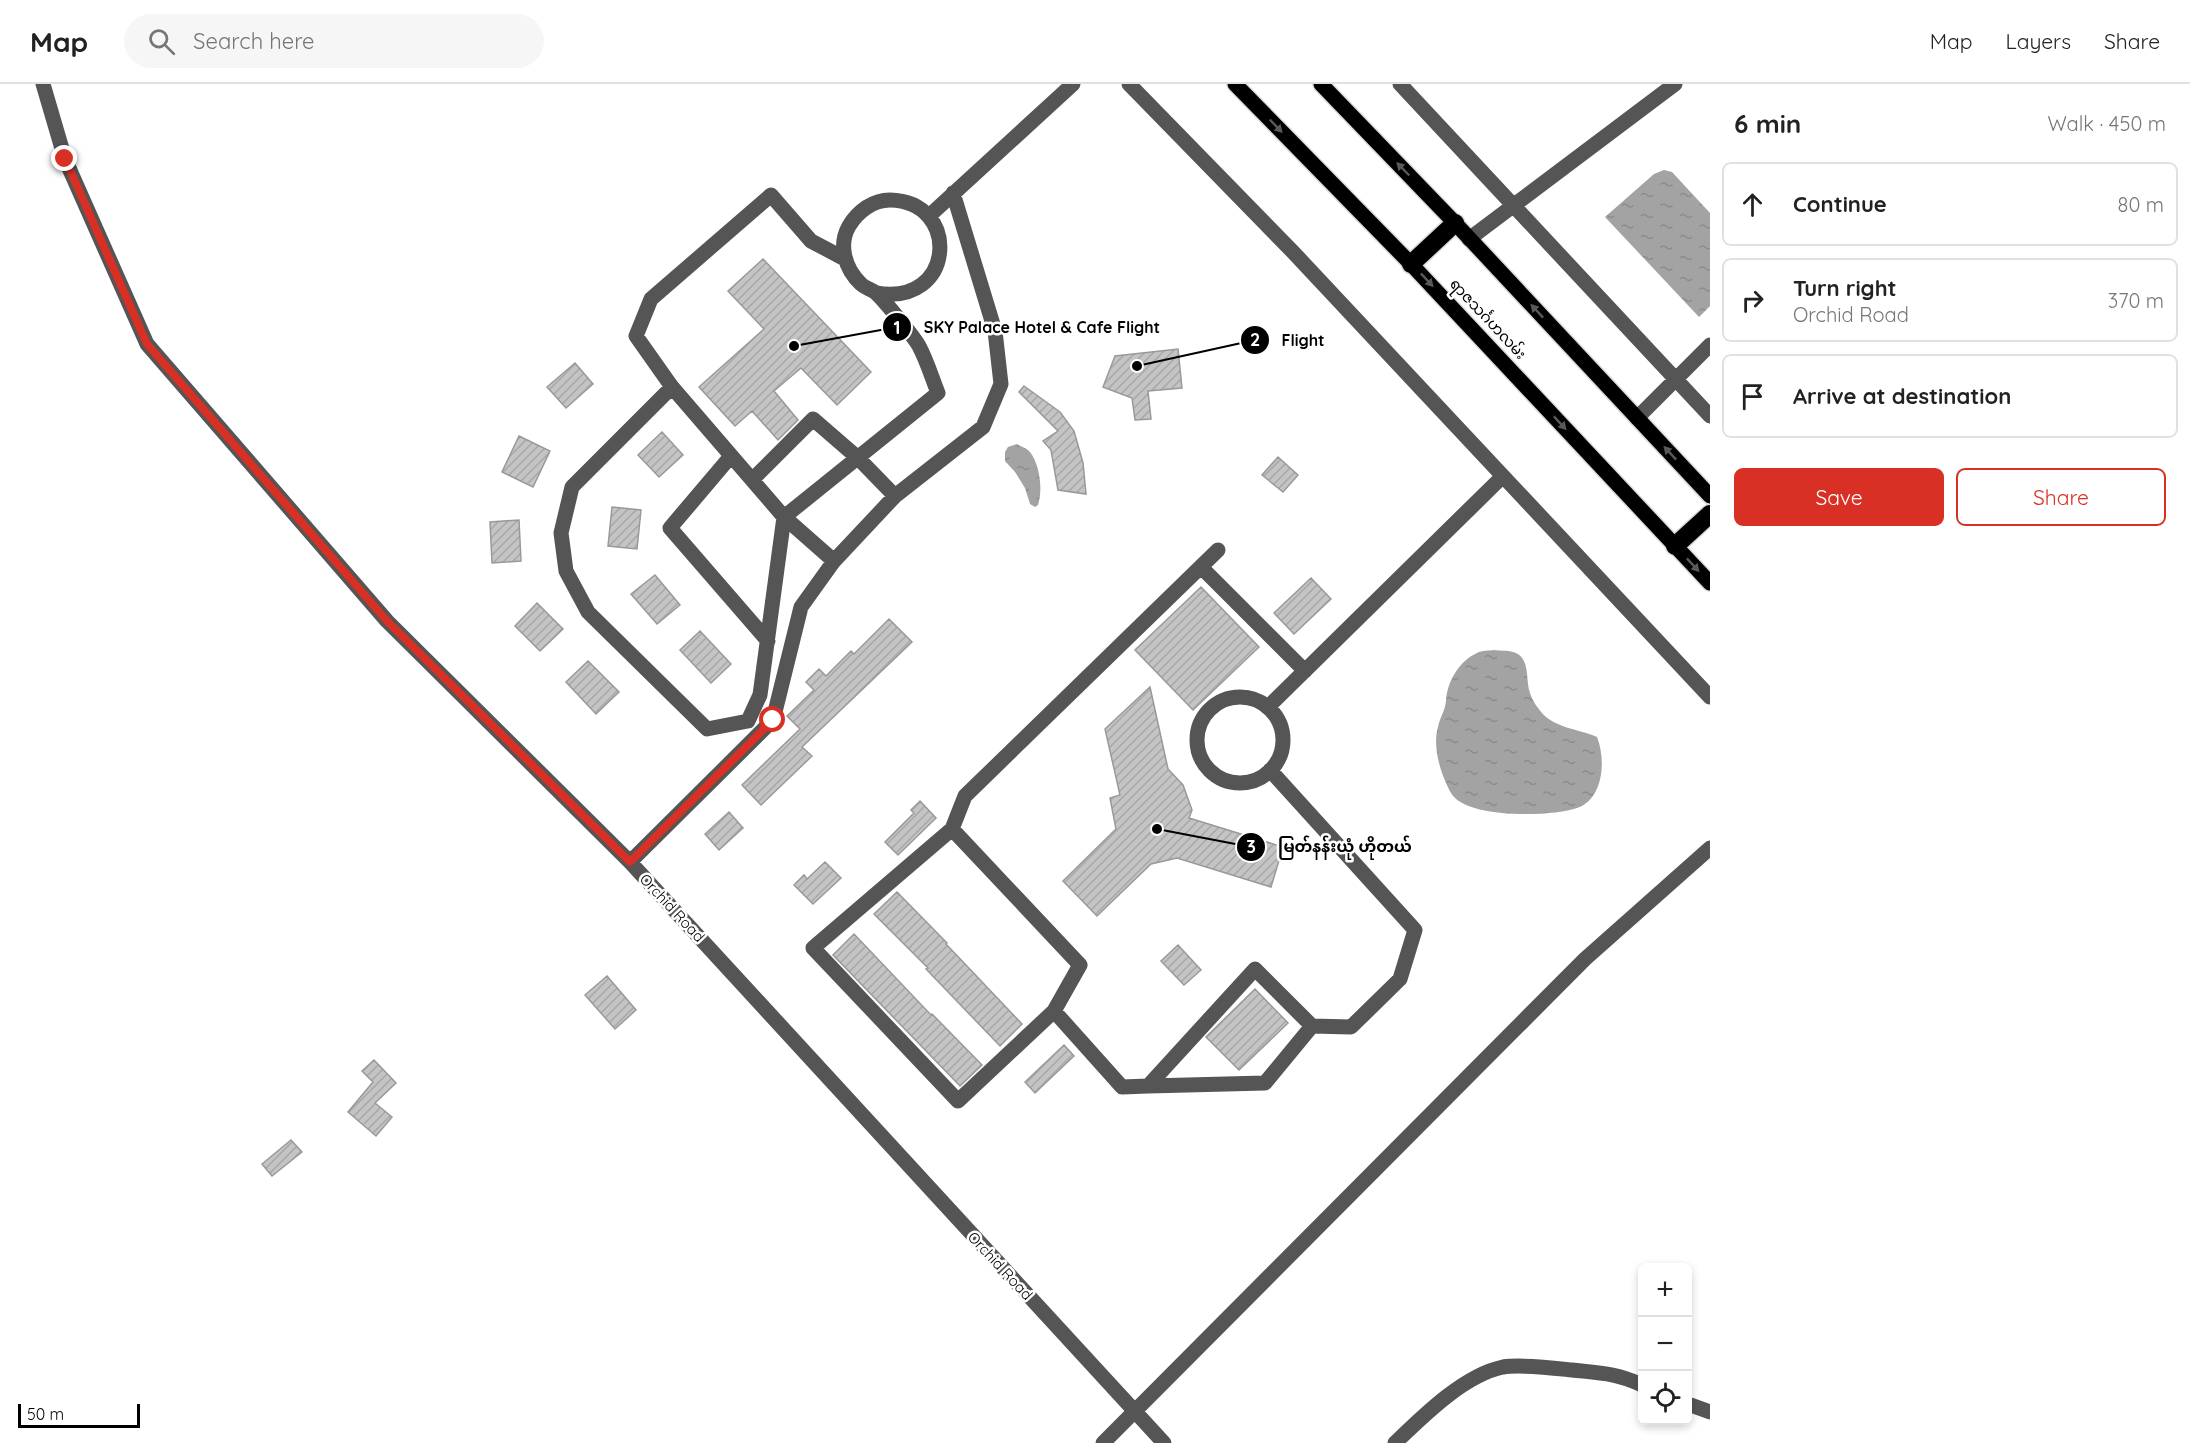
<!DOCTYPE html>
<meta charset="utf-8">
<style>
:root{--surface:#fff;--page:#f6f6f6;--text:#222;--muted:#767676;--line:#e0e0e0;--accent:#d93025}
body{margin:0;font-family:Quicksand,"Noto Sans Myanmar",sans-serif;background:var(--page);color:var(--text)}
.controls{position:absolute;right:18px;bottom:18px;display:grid;overflow:hidden;border-radius:9px;box-shadow:0 3px 9px #0003}
.controls button{width:54px;height:54px;display:grid;place-items:center;padding:0;border:0;border-bottom:2px solid var(--line);background:var(--surface);color:var(--text);font:30px sans-serif}
.scale{position:absolute;left:18px;bottom:15px;width:122px;box-sizing:border-box;padding-left:6px;border:3px solid #000;border-top:0;font-size:16px;line-height:21px;white-space:nowrap;color:#000;-webkit-text-stroke:4px #fff;paint-order:stroke}
.stop{position:absolute;width:18px;height:18px;margin:-14px;border:4px solid #d93025;border-radius:50%;background:#fff}
.stop.end{background:#d93025;border-color:#fff;box-shadow:0 2px 6px #0008}
.list{margin:0;padding:0;list-style:none}
h2{display:flex;justify-content:space-between;align-items:center;height:78px;margin:0;padding:0 24px;font-size:26px}
h2 small{font-size:20px;font-weight:400;color:var(--muted)}
.list li{display:grid;grid-template-columns:39px 1fr auto;gap:18px;align-items:center;box-sizing:border-box;height:84px;margin:0 12px 12px;padding:0 12px;border:2px solid var(--line);border-radius:9px}
.list b{display:block;font-size:22px;white-space:nowrap}
.list p{margin:0;font-size:20px;white-space:nowrap;color:var(--muted)}
.list em{font-size:20px;font-style:normal;color:var(--muted)}
.actions{display:flex;gap:12px;padding:18px 24px}
.actions a{flex:1;padding:14px 0;border:2px solid var(--accent);border-radius:9px;text-align:center;font-size:21px;color:var(--accent)}
.actions .main{background:var(--accent);color:#fff}
.icon{flex:none;width:33px;height:33px;fill:none;stroke:currentColor;stroke-width:2;stroke-linecap:round;stroke-linejoin:round}
.map{position:relative;flex:none;width:1710px;height:1359px;overflow:hidden}
header{display:flex;align-items:center;gap:36px;box-sizing:border-box;height:84px;padding:0 30px;background:var(--surface);border-bottom:2px solid var(--line)}
header strong{font-size:28px}
nav{display:flex;gap:33px;margin-inline-start:auto;font-size:21px}
.search{width:420px;height:54px;background:var(--page);display:flex;align-items:center;gap:15px;box-sizing:border-box;padding:0 21px;border-radius:33px;color:var(--muted);font-size:22px}
main{display:flex}
aside{flex:1;background:var(--surface)}
.map>svg:first-child{display:block}
</style>
<header>
<strong>Map</strong>
<div class="search"><svg class="icon" aria-label="search" viewBox="0 0 24 24"><circle cx="10" cy="10" r="6"/><path d="M15 15l6 6"/></svg>Search here</div>
<nav><a>Map</a><a>Layers</a><a>Share</a></nav>
</header>
<main>
<div class="map">
<svg width="1710" height="1359" viewBox="0 0 1710 1359">
<defs>
<pattern id="water-ripples" width="26" height="14" patternUnits="userSpaceOnUse" patternTransform="scale(1.5)"><rect width="26" height="14" fill="#a3a3a3"/><path d="M2 4q2-2 4 0t4 0M15 11q2-2 4 0t4 0" fill="none" stroke="#8b8b8b"/></pattern>
<pattern id="building-hatch" width="6" height="6" patternUnits="userSpaceOnUse" patternTransform="scale(1.5)"><rect width="6" height="6" fill="#c4c4c4"/><path d="M-1 1l2-2M0 6l6-6M5 7l2-2" fill="none" stroke="#a7a7a7"/></pattern>
</defs>
<rect width="100%" height="100%" fill="#fff"/>
<path fill="url(#water-ripples)" d="M1664,86L1672,88L1710,129V222L1699,233L1605,133L1654,90Z
M1017,360C1021,363 1027,364 1030,368C1040,381 1043,406 1038,421L1035,423L1030,420L1025,404L1015,388L1005,377V368L1008,363Z
M1494,566C1500,567 1508,566 1513,568C1531,573 1525,595 1530,609C1532,616 1537,623 1542,629C1555,644 1579,645 1597,653C1606,675 1604,715 1577,724C1552,733 1465,735 1451,709C1441,691 1432,663 1438,643C1440,633 1445,627 1446,617C1447,598 1459,577 1477,569C1482,566 1489,567 1494,566Z"/>
<path fill="url(#building-hatch)" stroke="#999" stroke-width="1.5" d="M763,175L871,288L837,321L801,284L774,307L798,336L778,356L752,327L735,342L699,303L764,245L728,207Z
M1178,265L1182,304L1148,307L1151,335L1135,336L1132,314L1103,303L1115,272Z
M575,279L593,300L566,324L547,303Z
M1024,302L1060,328L1074,347L1083,379L1086,410L1058,406L1051,366L1043,357L1058,347L1019,308Z
M662,348L683,371L659,393L638,371Z
M519,352L550,367L533,403L502,388Z
M1278,373L1298,391L1283,408L1262,391Z
M612,423L641,426L637,465L608,462Z
M519,436L521,477L492,479L490,438Z
M655,491L680,521L657,540L631,510Z
M1311,494L1331,515L1294,550L1274,529Z
M1201,503L1259,563L1193,626L1135,566Z
M537,519L563,545L540,567L515,542Z
M889,535L912,558L802,663L812,672L761,721L742,701L800,645L787,632L814,606L806,598L819,585L826,592L851,567L854,570Z
M700,547L731,580L711,599L680,566Z
M588,577L619,608L596,630L566,598Z
M1150,603L1168,685L1183,701L1192,726L1189,734L1283,763L1271,803L1177,774L1151,780L1097,832L1063,797L1116,745L1110,714L1120,711L1105,645Z
M920,717L936,734L898,771L885,758L914,729L911,726Z
M729,728L743,744L719,766L705,750Z
M825,778L841,794L813,820L794,801L804,791L807,795Z
M897,808L947,859L946,860L1022,940L1000,962L926,885L928,884L874,830Z
M854,850L931,931L932,930L982,981L960,1002L833,871Z
M1178,861L1201,886L1184,901L1161,877Z
M607,892L636,926L615,945L585,911Z
M1255,905L1288,939L1239,986L1206,953Z
M1064,961L1074,972L1035,1009L1025,998Z
M374,976L396,999L375,1019L392,1033L376,1052L348,1028L373,998L362,987Z
M291,1056L302,1068L272,1092L262,1080Z"/>
<g fill="none" stroke-linecap="round" stroke-linejoin="round">
<g stroke="#dbdbdb" stroke-width="18">
<path id="major" d="M1235,0L1411,180L1710,499
M1321,0L1455,139L1710,412"/>
</g>
<g stroke="#dbdbdb" stroke-width="21">
<path id="highway" d="M1411,180L1455,139
M1675,462L1710,430"/>
</g>
<path stroke="#555" stroke-width="15" d="M43,0L65,75L147,260L387,537L630,778L1164,1359
M1129,0L1293,168L1710,613
M1400,0L1710,332
M929,132L1073,0
M1469,155L1675,0
M845,175L811,157L771,111L651,215L636,252L672,303L784,433L938,309C932,294 927,277 919,262C914,253 884,216 876,209C871,205 865,204 861,200C845,185 838,161 849,142C858,127 873,116 890,116C961,117 956,223 876,209
M672,303L572,403L561,449L566,487L588,528L707,645L748,637L760,611L784,433
M1637,334L1710,261
M731,372L670,444L768,557
M752,396L813,335L858,374L895,412
M1218,466L965,712L952,745L813,864L958,1017L1054,927L1122,1003L1148,1002L1255,885L1312,942L1351,943L1400,895L1415,846L1270,686
M834,477L895,412L983,343L1001,300L995,247L953,109
M1201,483L1305,587
M1197 656a43 43 0 1 1 86 0a43 43 0 1 1-86 0Z
M1268,623L1502,393
M952,745L1080,881L1054,927
M630,778L773,636L801,523L834,477L784,433
M1148,1002L1265,999L1312,942
M1688,1320L1710,1328
M1103,1359L1585,875L1710,764
M1395,1359C1423,1332 1464,1291 1503,1283C1521,1280 1553,1284 1572,1286C1600,1289 1616,1289 1642,1301"/>
<use href="#major" stroke="#000" stroke-width="15"/>
<use href="#highway" stroke="#000" stroke-width="18"/>
</g>
<defs><path id="oneway-solid" d="M-6-.8H1V-3.2L6.5 0L1 3.2V.8H-6Z" transform="scale(1.5)"/></defs>
<g fill="#595959">
<use href="#oneway-solid" transform="translate(1276 42) rotate(46)"/>
<use href="#oneway-solid" transform="translate(1403 85) rotate(-134)"/>
<use href="#oneway-solid" transform="translate(1427 196) rotate(47)"/>
<use href="#oneway-solid" transform="translate(1537 227) rotate(-133)"/>
<use href="#oneway-solid" transform="translate(1560 339) rotate(47)"/>
<use href="#oneway-solid" transform="translate(1670 369) rotate(-133)"/>
<use href="#oneway-solid" transform="translate(1693 481) rotate(47)"/>
</g>
<g fill="none" stroke-linecap="round" stroke-linejoin="round">
<path stroke="#d93025" stroke-width="8" d="M65,75L147,260L387,537L630,778L773,636"/>
</g>
<g text-anchor="middle" stroke-width="5" stroke-linejoin="round" paint-order="stroke">
<g font-size="15" fill="#000" stroke="#fff">
<text transform="translate(1488 235) rotate(47)" y="5">ရာဇသင်္ဂဟလမ်း</text>
<text transform="translate(672 824) rotate(47)" y="5">Orchid Road</text>
<text transform="translate(1000 1182) rotate(47)" y="5">Orchid Road</text>
</g>
</g>
<path fill="none" stroke="#000" stroke-width="2" d="M794 262L897 243M1137 282L1255 256M1157 745L1251 763"/>
<g fill="#000" stroke="#fff" stroke-width="2">
<circle cx="794" cy="262" r="6"/>
<circle cx="1137" cy="282" r="6"/>
<circle cx="1157" cy="745" r="6"/>
<circle cx="897" cy="243" r="15"/>
<circle cx="1255" cy="256" r="15"/>
<circle cx="1251" cy="763" r="15"/>
</g>
<g font-size="18" text-anchor="middle" font-weight="bold" fill="#fff">
<text x="897" y="250">1</text>
<text x="1255" y="262">2</text>
<text x="1251" y="769">3</text>
</g>
<g font-size="16" text-anchor="middle" font-weight="bold" fill="#000" stroke="#fff" stroke-width="5" stroke-linejoin="round" paint-order="stroke">
<text x="1042" y="249">SKY Palace Hotel &amp; Cafe Flight</text>
<text x="1303" y="262">Flight</text>
<text x="1345" y="768">မြတ်နန်းယုံ ဟိုတယ်</text>
</g>
</svg>
<div class="controls">
<button>+</button>
<button>−</button>
<button><svg class="icon" aria-label="locate" viewBox="0 0 24 24"><circle cx="12" cy="12" r="6"/><path d="M12 2v4M12 18v4M2 12h4M18 12h4"/></svg></button>
</div>
<div class="scale">50 m</div>
<div class="stop" style="left:773px;top:636px"></div>
<div class="stop end" style="left:65px;top:75px"></div>
</div>
<aside>
<h2>6 min<small>Walk · 450 m</small></h2>
<ul class="list">
<li><svg class="icon" aria-label="ahead" viewBox="0 0 24 24"><path d="M12 20V5M6 11l6-6 6 6"/></svg><div><b>Continue</b></div><em>80 m</em></li>
<li><svg class="icon" aria-label="right" viewBox="0 0 24 24"><path d="M7 20v-9h11M14 6l5 5-5 5"/></svg><div><b>Turn right</b><p>Orchid Road</p></div><em>370 m</em></li>
<li><svg class="icon" aria-label="arrive" viewBox="0 0 24 24"><path d="M6 21V4h12l-3 4 3 4H6"/></svg><div><b>Arrive at destination</b></div></li>
</ul>
<div class="actions"><a class="main">Save</a><a>Share</a></div>
</aside>
</main>
